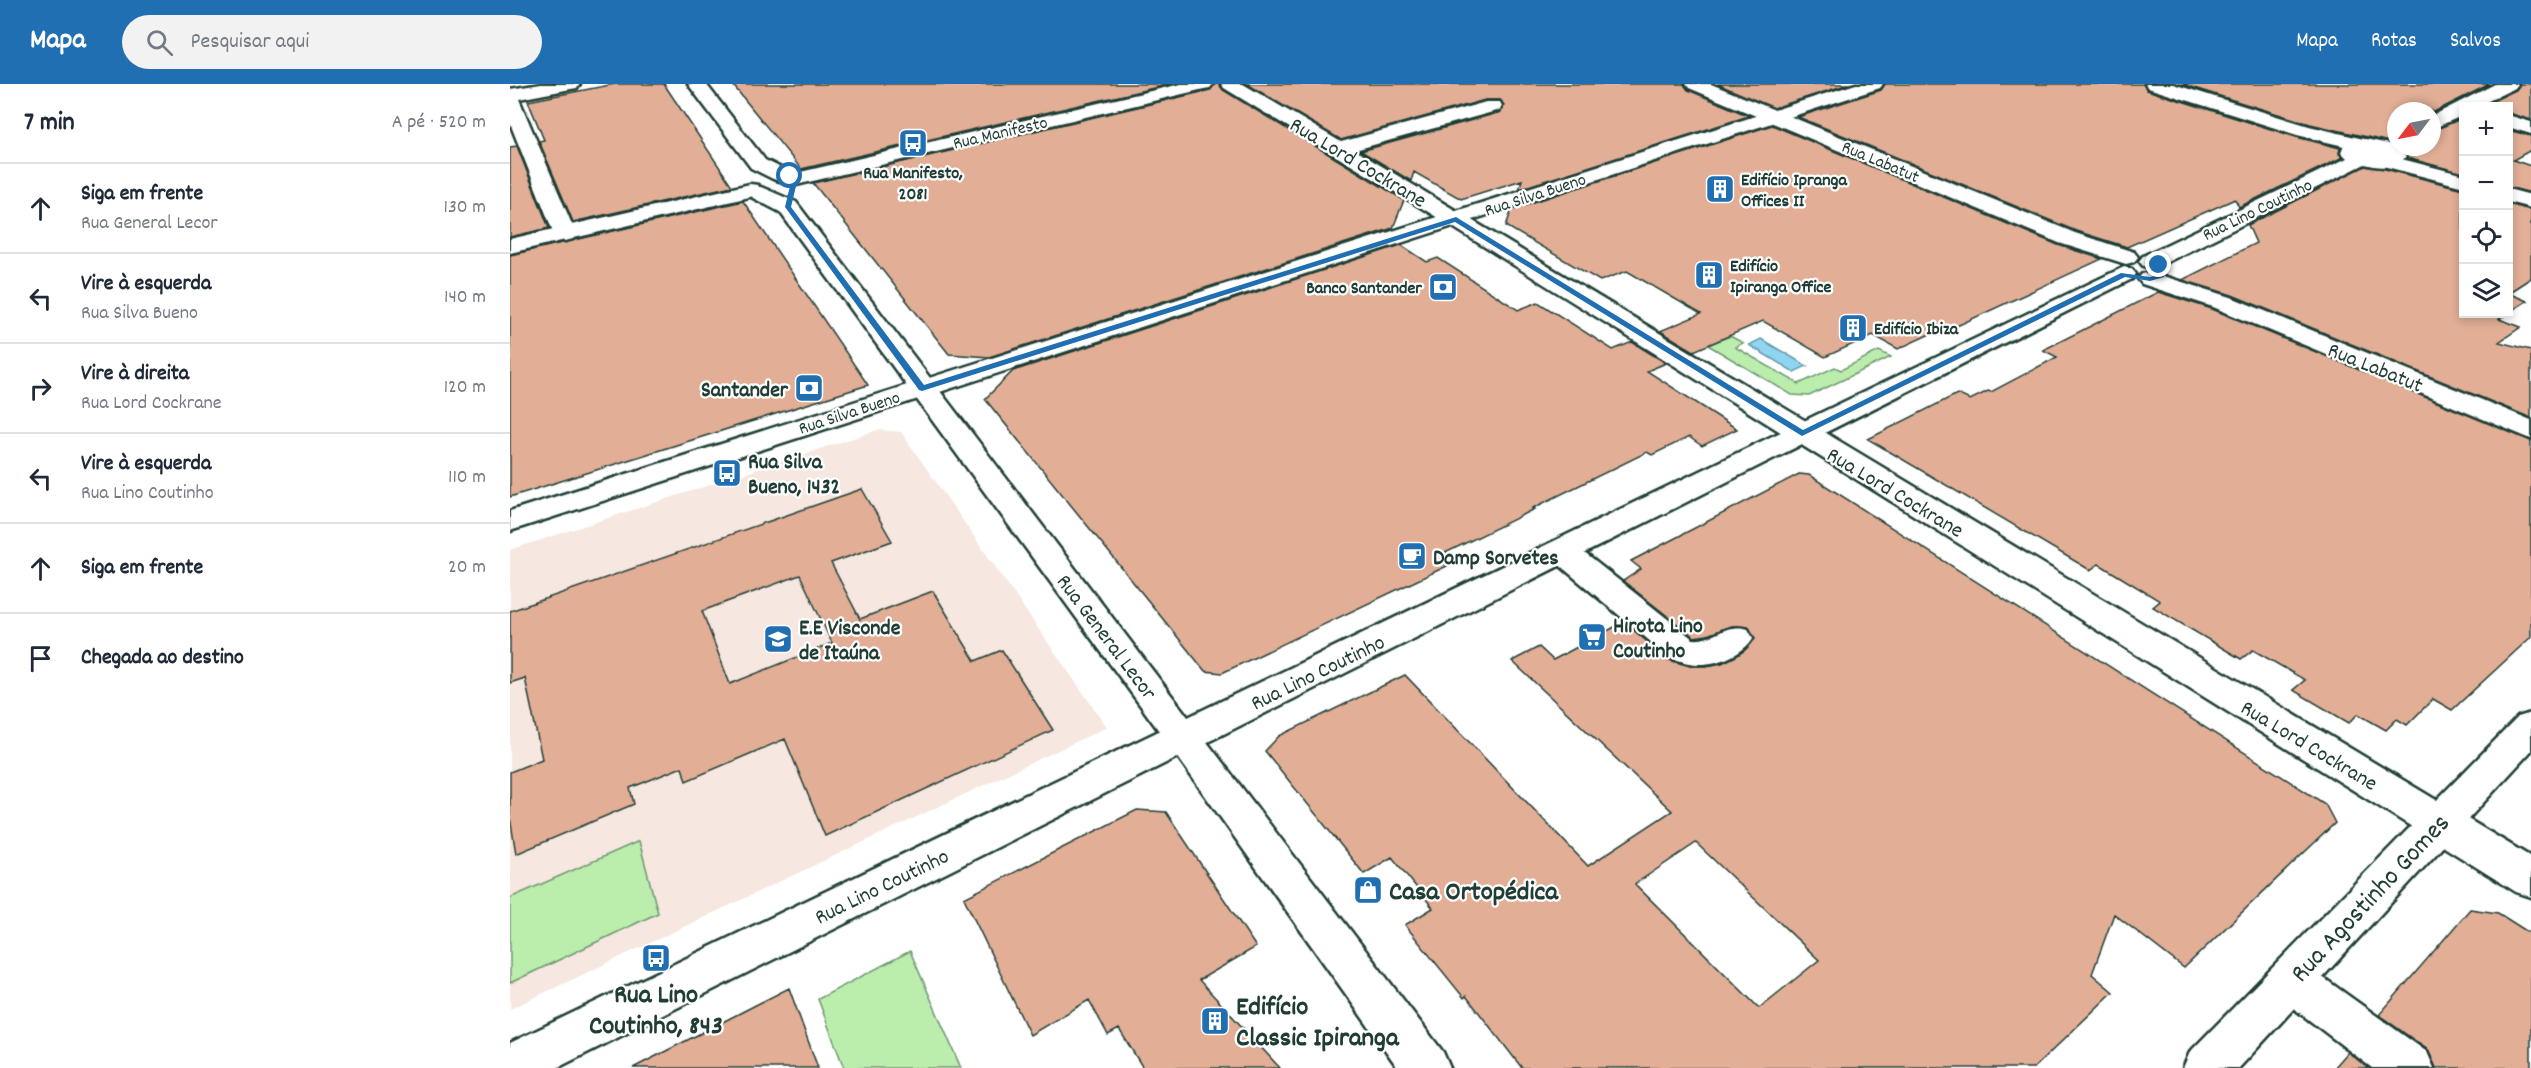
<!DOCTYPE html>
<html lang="pt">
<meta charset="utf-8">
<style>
:root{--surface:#fff;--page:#f2f2f3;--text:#1f2937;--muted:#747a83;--line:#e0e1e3;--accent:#1f6fb2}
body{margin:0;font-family:Dekko,sans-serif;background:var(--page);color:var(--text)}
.controls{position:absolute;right:18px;top:18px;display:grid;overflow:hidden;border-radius:0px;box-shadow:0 3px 9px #0003}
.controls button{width:54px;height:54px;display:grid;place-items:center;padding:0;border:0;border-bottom:2px solid var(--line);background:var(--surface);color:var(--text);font:30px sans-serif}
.compass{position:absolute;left:1877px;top:18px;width:54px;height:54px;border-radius:50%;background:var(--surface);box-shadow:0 3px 9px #0003;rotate:238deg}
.stop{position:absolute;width:18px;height:18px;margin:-14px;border:4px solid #1f6fb2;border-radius:50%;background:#fff}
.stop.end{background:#1f6fb2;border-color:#fff;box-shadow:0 2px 6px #0008}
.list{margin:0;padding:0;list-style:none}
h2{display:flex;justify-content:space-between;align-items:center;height:78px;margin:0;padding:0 24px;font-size:26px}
h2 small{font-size:20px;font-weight:400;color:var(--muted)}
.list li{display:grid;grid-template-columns:39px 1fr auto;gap:18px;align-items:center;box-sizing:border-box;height:90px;padding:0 24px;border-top:2px solid var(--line)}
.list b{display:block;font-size:22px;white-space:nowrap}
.list p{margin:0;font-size:20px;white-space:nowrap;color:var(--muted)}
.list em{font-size:20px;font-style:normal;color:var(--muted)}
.icon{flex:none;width:33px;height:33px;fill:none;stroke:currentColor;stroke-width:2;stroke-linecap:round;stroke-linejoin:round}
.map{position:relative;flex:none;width:2021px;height:984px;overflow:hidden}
header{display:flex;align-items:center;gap:36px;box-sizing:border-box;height:84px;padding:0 30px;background:var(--accent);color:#fff}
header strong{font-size:28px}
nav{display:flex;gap:33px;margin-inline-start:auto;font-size:21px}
.search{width:420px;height:54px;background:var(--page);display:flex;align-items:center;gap:15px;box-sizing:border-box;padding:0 21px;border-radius:33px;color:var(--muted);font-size:22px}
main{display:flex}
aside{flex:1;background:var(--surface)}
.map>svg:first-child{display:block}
</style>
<header>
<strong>Mapa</strong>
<div class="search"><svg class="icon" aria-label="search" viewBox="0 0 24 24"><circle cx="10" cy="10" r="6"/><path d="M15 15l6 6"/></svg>Pesquisar aqui</div>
<nav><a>Mapa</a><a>Rotas</a><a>Salvos</a></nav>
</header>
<main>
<aside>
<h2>7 min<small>A pé · 520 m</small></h2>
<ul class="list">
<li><svg class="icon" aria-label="ahead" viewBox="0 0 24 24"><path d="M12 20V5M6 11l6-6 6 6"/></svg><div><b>Siga em frente</b><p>Rua General Lecor</p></div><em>130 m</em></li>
<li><svg class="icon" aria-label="left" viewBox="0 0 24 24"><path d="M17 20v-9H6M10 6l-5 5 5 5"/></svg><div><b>Vire à esquerda</b><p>Rua Silva Bueno</p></div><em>140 m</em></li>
<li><svg class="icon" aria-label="right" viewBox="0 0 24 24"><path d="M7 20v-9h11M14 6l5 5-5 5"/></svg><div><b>Vire à direita</b><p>Rua Lord Cockrane</p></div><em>120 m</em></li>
<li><svg class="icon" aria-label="left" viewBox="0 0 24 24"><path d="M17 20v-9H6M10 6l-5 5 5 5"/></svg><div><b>Vire à esquerda</b><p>Rua Lino Coutinho</p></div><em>110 m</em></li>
<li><svg class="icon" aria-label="ahead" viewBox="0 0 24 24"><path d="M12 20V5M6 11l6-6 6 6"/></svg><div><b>Siga em frente</b></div><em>20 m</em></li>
<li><svg class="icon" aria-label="arrive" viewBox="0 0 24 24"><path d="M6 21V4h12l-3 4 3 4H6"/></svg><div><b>Chegada ao destino</b></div></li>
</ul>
</aside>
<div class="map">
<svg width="2021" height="984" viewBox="0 0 2021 984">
<rect width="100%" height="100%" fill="#fff"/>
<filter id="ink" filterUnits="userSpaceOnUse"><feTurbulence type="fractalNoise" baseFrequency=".0167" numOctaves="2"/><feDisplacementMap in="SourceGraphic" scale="12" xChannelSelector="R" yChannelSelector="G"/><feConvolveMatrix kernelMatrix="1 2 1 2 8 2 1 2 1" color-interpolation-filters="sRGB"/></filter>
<g filter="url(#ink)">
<path fill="#f6e7e0" d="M368,346L391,348L597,643L0,925V466Z"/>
<path fill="#bbedad" stroke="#6d9570" stroke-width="1.5" d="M1220,252L1233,259L1225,263L1289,300L1325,283L1331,286L1369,267L1381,273L1299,312L1282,311L1198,261Z
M129,757L148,829L0,899V814Z
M400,867L451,984H334L308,915Z"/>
<path fill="#8fd5f1" stroke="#6298a5" stroke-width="1.5" d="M1251,255L1297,282L1284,288L1239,261Z"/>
<path fill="#e2ae96" stroke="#1f3d34" stroke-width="1.5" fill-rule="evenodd" d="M105,0H154L222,102L63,138L29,57L34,56L18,17Z
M222,0H661L291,85Z
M705,0H709L713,6L894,116L883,144L479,273L439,270L303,99L700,6Z
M737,0H1174L1178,6L1239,32L1009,105L1012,96L951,115L904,88L901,97L851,67L991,28L994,21L990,16H975L831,56Z
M1207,0H1339L1264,24Z
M1375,0H1633L1637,6L1786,53L1830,64L1829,70L1833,73L1729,123L1725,115L1617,163L1566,147L1288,33L1371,6Z
M1671,0H1980L1922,29V27H1886V62L1879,58L1800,40Z
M2010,0H2021V36L1998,29V22H1972L2006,6Z
M1953,34V89L1897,74V70L1887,63H1922V47Z
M1262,41L1548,161L1592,175L1436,247L1431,245L1388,265L1363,251L1315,273L1253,237L1184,267L1150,247L1191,230L1117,187L1090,197L996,142L1002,125Z
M1998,46L2021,52V66L2003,76L2021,82V109L1998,103Z
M7,62L39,144L0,153V63Z
M1855,82L1875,85L1953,105V230H1998L1989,235L2011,243L1989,258L2021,266V334L1722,211L1672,196L1746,159L1738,141Z
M233,117L358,301L0,413V171Z
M1998,120L2021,126V194L1998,209Z
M891,161L917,178L928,174L1008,226L1028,218L1103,266L1122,258L1156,279L1137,287L1227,345L1192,362L1179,353L1142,371L1137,368L1023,424L1025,425L927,473L937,482L712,589L695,587L475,315L503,287Z
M1648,208L1702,225L2021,357V553L1942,626L1923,615L1897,641L1887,635L1876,646L1848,630L1839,639L1783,606L1795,596L1743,566L1731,575L1643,523L1650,517L1589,480L1580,486L1358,355L1447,310L1460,316L1478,307L1481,308L1547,273L1533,266Z
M1998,209L2017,217L1998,229Z
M1289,390L1299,391L1815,720L1825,739L1674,884L1604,830L1582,890L1603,908L1524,984H1012L956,912L954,914L895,841L923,824L882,773L854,790L755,667L769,652L895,591L1078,782L1162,727L1002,577L1029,563L1043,576L1114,538L1159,576L1180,582H1196L1212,579L1228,571L1245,555L1238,543L1222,542L1197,551L1184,553L1113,497L1131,485L1121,477ZM1186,759L1309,876L1249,924L1125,800Z
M352,405L382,457L321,479L350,535L423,507L465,577L492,566L543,646L315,752L275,655L176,697L172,683L120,704L124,720L6,770L0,733V688L32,675L15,594L0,599V527ZM290,491L322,559L220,600L192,527Z
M627,726L656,728L746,863L689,896L770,984H633L609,945L598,951L579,916L520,951L454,814Z
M1960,825L1988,829L2021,850V984H1926L1918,966L1869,931Z
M279,904L308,984H123L234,927Z
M1838,968L1858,984H1824Z"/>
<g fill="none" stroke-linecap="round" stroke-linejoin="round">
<g stroke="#1f3d34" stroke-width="5">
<path id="minor" d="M31,0H70L67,4L61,5L9,15L66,150L63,155L55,157L47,155L44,150L0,39V5Z
M178,0H196L255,76L277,87L280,91L277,95L270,97L263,95L241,84Z
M711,0H733L831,58L976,18H990L992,22L990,26L845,66L2021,773V813L2006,808L938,140L714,4Z
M1176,0H1201L1565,149L1624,168L1628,173L1624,178L1616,180L1549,159L1179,4Z
M1635,0H1663L1799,42L1862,57L1865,61L1862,65L1855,67L1787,51L1638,4Z
M1998,31L2021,38V50L1998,43Z
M1876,71L1954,91V103L1869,81L1866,77L1869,73Z
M251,103L286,118L933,968L940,984H888L660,662L270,128L243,114L240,109L243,104Z
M1998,105L2021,111V124L1998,118Z
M1640,188L1721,213L2021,336V355L1703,223L1632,200L1628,195L1632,190Z
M1052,457L1063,460L1183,555C1205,557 1214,538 1238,545L1243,554C1234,570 1207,581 1188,580C1178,580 1169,576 1160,574L1041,474L1036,467L1041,460Z
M1781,876L1797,882L1917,968L1924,984H1862L1765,910L1758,896L1765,882Z"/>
</g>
<g stroke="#1f3d34" stroke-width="5">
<path id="tertiary" d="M1985,0H2008L2005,4L1968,22H1954V31L1922,45V32Z
M1855,55L1879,60L1896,72C1887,85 1870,84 1855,80L1649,182L1641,184L1633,182L1629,177L1633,172L1837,74L1831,68L1835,58Z
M1614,183L1622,185L1626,190L1622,195L47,984H0V959Z
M2021,629V667L1729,984H1673L1680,968L2008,633Z"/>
</g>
<g stroke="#1f3d34" stroke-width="5">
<path id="secondary" d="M671,0H703L700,4L694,5L286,101L279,99L276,95L279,91L286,89Z
M1346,0H1373L1370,4L0,447V427Z
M240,100L248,101L251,106L248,111L0,169V155Z"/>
</g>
<use href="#minor" fill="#fff" fill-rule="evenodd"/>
<use href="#tertiary" fill="#fff" fill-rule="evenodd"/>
<use href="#secondary" fill="#fff" fill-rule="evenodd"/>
</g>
</g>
<path fill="#1f6fb2" d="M278,91H283L290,97L286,102L281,123L414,301L946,133L1293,346L1611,189L1640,193L1648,191L1649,185L1645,181L1649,179L1656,185L1654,193L1640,197L1615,193L1292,352L945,138L412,307L409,306L275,123L280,102L283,97Z"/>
<defs>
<g id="bus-square" transform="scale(1.5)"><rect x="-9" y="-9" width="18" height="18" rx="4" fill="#1f6fb2" stroke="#fff"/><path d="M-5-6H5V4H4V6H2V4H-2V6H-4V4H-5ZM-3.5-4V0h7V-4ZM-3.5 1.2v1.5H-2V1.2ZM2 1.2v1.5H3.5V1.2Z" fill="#fff"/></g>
<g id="building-square" transform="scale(1.5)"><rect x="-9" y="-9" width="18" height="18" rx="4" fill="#1f6fb2" stroke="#fff"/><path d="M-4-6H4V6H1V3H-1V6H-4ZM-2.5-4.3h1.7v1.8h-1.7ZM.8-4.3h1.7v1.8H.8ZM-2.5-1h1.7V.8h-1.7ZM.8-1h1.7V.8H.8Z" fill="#fff"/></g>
<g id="bank-square" transform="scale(1.5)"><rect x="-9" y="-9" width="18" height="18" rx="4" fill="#1f6fb2" stroke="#fff"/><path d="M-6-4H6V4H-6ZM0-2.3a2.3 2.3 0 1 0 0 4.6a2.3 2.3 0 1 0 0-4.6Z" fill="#fff"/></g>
<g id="cafe-square" transform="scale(1.5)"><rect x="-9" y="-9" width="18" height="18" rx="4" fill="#1f6fb2" stroke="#fff"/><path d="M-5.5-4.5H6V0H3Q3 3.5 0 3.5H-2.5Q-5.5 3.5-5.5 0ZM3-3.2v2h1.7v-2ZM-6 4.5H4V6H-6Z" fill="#fff"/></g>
<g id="supermarket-square" transform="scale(1.5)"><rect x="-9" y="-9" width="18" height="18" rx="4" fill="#1f6fb2" stroke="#fff"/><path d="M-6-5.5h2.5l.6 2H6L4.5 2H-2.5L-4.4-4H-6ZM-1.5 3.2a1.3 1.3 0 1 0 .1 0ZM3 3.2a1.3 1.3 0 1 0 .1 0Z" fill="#fff"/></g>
<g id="school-square" transform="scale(1.5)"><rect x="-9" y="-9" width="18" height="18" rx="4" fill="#1f6fb2" stroke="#fff"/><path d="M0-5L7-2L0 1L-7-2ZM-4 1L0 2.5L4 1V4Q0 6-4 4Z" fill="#fff"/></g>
<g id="shop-square" transform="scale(1.5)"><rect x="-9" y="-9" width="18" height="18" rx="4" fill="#1f6fb2" stroke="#fff"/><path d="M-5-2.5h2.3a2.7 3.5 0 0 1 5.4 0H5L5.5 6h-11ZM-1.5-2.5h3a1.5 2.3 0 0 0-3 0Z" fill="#fff"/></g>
</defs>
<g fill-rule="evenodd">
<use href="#bus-square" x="403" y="59"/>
<use href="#building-square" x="1210" y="105"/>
<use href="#building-square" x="1199" y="191"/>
<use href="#bank-square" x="933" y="203"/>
<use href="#building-square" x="1343" y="244"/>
<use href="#bank-square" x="299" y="304"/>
<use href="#bus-square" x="217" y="389"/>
<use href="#cafe-square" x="902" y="472"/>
<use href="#supermarket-square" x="1082" y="553"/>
<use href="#school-square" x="268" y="555"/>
<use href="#shop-square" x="858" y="806"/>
<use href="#bus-square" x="146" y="874"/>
<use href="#building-square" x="705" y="937"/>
</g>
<g text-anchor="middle" stroke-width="4.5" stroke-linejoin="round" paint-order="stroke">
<g font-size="18" fill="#1f3d34" stroke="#fff">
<text transform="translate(490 48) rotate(-13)" y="6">Rua Manifesto</text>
<text transform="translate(1371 77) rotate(23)" y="6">Rua Labatut</text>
<text transform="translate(1025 110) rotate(-18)" y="6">Rua Silva Bueno</text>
<text transform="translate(1747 125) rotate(-26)" y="6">Rua Lino Coutinho</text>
<text transform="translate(339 328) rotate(-18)" y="6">Rua Silva Bueno</text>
</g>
<g font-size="18" font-weight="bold" fill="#1f3d34" stroke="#fff" text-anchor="start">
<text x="403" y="94" text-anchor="middle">Rua Manifesto,<tspan x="403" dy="21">2081</tspan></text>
<text x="1231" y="101">Edifício Ipranga<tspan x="1231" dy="21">Offices II</tspan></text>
<text x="1220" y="187">Edifício<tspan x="1220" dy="21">Ipiranga Office</tspan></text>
<text x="912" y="209" text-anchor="end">Banco Santander</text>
<text x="1364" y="250">Edifício Ibiza</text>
</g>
<g font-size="22" fill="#1f3d34" stroke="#fff">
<text transform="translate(849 77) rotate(31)" y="8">Rua Lord Cockrane</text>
<text transform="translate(1866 282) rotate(22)" y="8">Rua Labatut</text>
<text transform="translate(1386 407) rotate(31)" y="8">Rua Lord Cockrane</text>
<text transform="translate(598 552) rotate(53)" y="8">Rua General Lecor</text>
<text transform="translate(807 587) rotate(-26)" y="8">Rua Lino Coutinho</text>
<text transform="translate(1800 660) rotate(31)" y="8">Rua Lord Cockrane</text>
<text transform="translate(371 801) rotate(-26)" y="8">Rua Lino Coutinho</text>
</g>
<g font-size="22" font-weight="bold" fill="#1f3d34" stroke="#fff" text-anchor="start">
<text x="278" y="312" text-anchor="end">Santander</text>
<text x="238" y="384">Rua Silva<tspan x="238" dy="25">Bueno, 1432</tspan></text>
<text x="923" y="480">Damp Sorvetes</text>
<text x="1103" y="548">Hirota Lino<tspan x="1103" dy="25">Coutinho</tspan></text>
<text x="289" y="550">E.E Visconde<tspan x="289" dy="25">de Itaúna</tspan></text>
</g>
<g font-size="27" font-weight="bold" fill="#1f3d34" stroke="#fff" text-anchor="start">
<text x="879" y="815">Casa Ortopédica</text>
<text x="146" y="918" text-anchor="middle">Rua Lino<tspan x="146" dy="31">Coutinho, 843</tspan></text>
<text x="726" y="930">Edifício<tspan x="726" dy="31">Classic Ipiranga</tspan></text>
</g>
<g font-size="27" fill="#1f3d34" stroke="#fff">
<text transform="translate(1859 813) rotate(-47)" y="9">Rua Agostinho Gomes</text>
</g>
</g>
</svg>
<div class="controls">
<button>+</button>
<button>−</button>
<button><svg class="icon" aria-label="locate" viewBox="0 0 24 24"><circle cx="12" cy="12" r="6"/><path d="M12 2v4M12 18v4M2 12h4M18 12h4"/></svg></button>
<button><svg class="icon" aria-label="layers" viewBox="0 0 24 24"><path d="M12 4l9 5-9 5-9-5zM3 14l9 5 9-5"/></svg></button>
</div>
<svg class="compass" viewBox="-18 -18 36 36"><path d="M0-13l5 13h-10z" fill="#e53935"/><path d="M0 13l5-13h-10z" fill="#747a83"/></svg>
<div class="stop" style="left:280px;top:92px"></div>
<div class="stop end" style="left:1649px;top:181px"></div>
</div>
</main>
